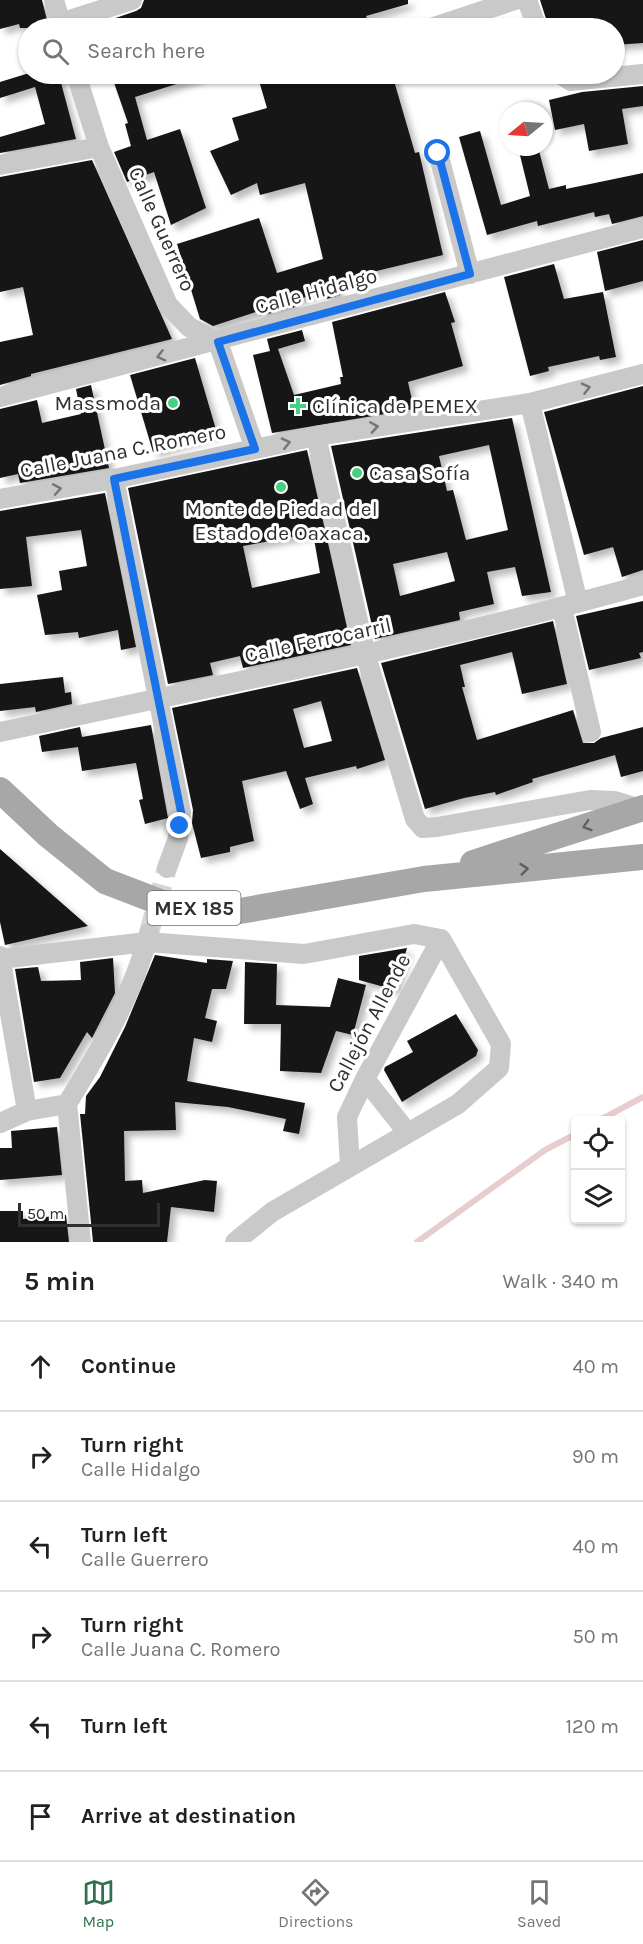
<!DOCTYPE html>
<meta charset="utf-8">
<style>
:root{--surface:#fff;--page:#f2f2f2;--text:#202124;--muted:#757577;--line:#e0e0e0;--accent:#31704e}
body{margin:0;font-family:Karla,sans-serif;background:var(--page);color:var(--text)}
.controls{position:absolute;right:18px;bottom:18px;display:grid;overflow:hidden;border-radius:6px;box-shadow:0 2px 4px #0004}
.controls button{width:54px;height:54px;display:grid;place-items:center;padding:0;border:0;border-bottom:2px solid var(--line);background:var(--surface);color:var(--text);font:30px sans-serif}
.compass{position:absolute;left:499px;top:102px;width:54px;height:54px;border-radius:50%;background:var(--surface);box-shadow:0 2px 4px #0004;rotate:252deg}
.scale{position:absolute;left:18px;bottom:15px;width:142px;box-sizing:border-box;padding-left:6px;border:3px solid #2f2f2f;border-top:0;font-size:16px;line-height:21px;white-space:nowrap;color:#2f2f2f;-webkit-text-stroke:4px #fff;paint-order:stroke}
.stop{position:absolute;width:18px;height:18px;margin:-14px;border:4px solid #1a73e8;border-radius:50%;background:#fff}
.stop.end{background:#1a73e8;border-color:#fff;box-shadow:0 2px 6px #0008}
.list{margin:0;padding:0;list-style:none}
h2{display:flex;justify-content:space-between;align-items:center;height:78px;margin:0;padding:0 24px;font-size:26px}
h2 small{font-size:20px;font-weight:400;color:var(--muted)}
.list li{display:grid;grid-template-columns:39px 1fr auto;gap:18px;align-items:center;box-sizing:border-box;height:90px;padding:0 24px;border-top:2px solid var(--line)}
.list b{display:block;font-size:22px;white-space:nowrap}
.list p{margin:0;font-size:20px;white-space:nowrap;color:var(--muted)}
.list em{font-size:20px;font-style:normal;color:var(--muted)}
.icon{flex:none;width:33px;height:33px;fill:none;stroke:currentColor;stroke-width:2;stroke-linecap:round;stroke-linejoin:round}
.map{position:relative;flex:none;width:643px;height:1242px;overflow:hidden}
.search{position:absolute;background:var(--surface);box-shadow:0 2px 4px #0004;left:18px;right:18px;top:18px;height:66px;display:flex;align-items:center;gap:15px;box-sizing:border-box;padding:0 21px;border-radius:33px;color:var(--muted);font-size:22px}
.sheet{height:618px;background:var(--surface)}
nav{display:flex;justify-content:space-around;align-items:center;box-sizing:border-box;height:84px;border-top:2px solid var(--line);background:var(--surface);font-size:16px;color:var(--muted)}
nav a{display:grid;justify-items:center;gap:3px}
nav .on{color:var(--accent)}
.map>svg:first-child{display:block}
</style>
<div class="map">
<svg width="643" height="1242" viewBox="0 0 643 1242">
<defs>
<filter id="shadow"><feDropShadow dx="5.5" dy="5.5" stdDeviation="3" flood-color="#0004"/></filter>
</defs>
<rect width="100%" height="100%" fill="#fff"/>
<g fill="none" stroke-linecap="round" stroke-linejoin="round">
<path stroke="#e8cdcf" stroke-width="6" d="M600,1120L643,1097
M417,1242L545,1150L576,1134"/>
</g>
<path fill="#161616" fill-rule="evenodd" filter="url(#shadow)" d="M0,0H42L49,28H20L19,24L0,29Z
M144,0H408V4L366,16L368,22L347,28H103L101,23L136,11L141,8Z
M540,0H643V43L615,45V28H549Z
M26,74H64L65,78L60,79L76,139L0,153V137L45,124L35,87L0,98V82Z
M111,74H199V77L135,97L147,140L180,129L206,208L171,225L154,172L127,182L114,152L131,146L125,124L128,123Z
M257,74H392L415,153L419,152L443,255L335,281L340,295L327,299L325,291L293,301L295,307L260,316L259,311L213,326L200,319L177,244L259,218L277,273L323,259L305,183L260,195L257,183L231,195L210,151L239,140L232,118L267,108Z
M643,86V106L622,109L628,144L589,151L584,124L555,130L549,100L582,92Z
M480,131L501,205L530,196L518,147H538L549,189L566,185V189L643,173V216L612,224L609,214L595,217L594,212L538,226L537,221L487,235L459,137Z
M92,160L172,339L31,374V376L0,385V342L33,335L23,287L0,292V177Z
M643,240V281L605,291L597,252Z
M554,264L564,299L603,292L616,357L600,360L599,356L548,367L549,371L530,376L504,277Z
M445,292L455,322L451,323L463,366L408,382L414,409L272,433L253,355L270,351L267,339L302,330L305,341L278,349L294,395L341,384L340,377H343L332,322Z
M195,358L217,433L153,452L130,375Z
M91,385L109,468L20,483L18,474L0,478V409L37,400L42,423L81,414L76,389Z
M643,386V570L622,577L613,547L584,555L544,412Z
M512,418L551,592L522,596L515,567L487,572L494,604L459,612L460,620L375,639L331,446ZM489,445L508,530L466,540L453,490L447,491L439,456ZM447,552L455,581L400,596L393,564Z
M307,450L351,645L243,668L240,656L210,663L213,675L168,684L128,488ZM313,533L320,573L252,588L243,546Z
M105,493L136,647L121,650L118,630L79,638L78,632L45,635L37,595L62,590L59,571L87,566L81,530L26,537L32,586L0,589V511Z
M643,601V652L639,653L641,658L589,670L576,616Z
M553,621L567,684L522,694L512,652L460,665L465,687H462L477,740L573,710L583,743H594L601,738L643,727V771L621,777L615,755L532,779L533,782L496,795L495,792L464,798L425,809L381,663Z
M357,668L385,760L357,769L356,766L305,778L313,804L300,809L286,771L242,781L254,841L230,847V852L201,858L192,823L193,810L172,708ZM321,701L332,741L304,748L293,709Z
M63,677L65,693L71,692L72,704L36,712L35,707L0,711V684Z
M151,725L168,818L145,824L139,800L143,799L136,763L82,771L78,747L42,752L39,736L80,727L82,737Z
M0,849L88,926L5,945L0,922Z
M407,948L395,990L359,980V956Z
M155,955L207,963V959L233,961L226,989H212L205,1018L217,1021L212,1042L194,1038L187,1081L305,1103L299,1134L283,1131L286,1119L228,1107L175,1102L176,1130L124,1131L125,1181L142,1180L143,1193L205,1180L217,1181L214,1212L171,1207L167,1242H93L80,1114H85L86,1096L100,1077L125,1027Z
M113,958L115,993L92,1038L87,1032L60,1078L34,1082L15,969L38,967L41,981L81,980L80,962Z
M245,962L277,964L276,1005L330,1007L338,978L366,985L353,1035L336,1031L321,1073L280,1071L281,1024H244Z
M456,1014L478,1050L476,1056L402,1102L384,1070L385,1067L413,1052L407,1041Z
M57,1127L62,1175L0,1180V1148H12L11,1131Z
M0,1211H23V1219L66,1215L69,1242H0Z"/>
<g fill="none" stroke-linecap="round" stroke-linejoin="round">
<path stroke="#d5d5d5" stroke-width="20" stroke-dasharray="20 10" stroke-linecap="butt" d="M149,933L167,868"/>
<path stroke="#c9c9c9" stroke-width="20" d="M54,0L62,28
M527,0L537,28
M60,23L132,0
M431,28L515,0
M76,74L99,147L168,305L189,327L218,342L255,449
M560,74L571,81L643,74
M438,153L470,274
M0,165L99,147
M0,397L643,228
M530,403L578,603
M316,436L366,656L415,819L423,828L437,827L590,800L615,801L640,809
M114,479L181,812L178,838L167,868
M0,499L114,479L316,436L530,403L643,374
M562,608L591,732
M0,732C215,686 431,644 643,585
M0,956L27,1111
M0,959L147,942L304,954L414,934L441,939L501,1044L499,1068L458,1104L272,1212L235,1242
M365,1079L407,1132
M67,1104L81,1242
M0,1123L27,1111L67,1104C100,1050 133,995 149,933
M350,1166L347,1117L365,1079L441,939"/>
<path stroke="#a7a7a7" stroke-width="26" d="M0,790L48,835L105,881L170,906L240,911L424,879L643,857
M473,863L643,808"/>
</g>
<defs><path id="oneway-chevron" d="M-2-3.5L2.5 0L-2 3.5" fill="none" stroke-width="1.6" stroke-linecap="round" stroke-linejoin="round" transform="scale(1.5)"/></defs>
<g stroke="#747474">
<use href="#oneway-chevron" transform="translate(161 356) rotate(166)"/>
<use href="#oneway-chevron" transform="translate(586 388) rotate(-14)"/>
<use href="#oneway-chevron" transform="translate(374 427) rotate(-9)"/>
<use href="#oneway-chevron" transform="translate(286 443) rotate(-13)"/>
<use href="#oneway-chevron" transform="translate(57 489) rotate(-10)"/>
</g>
<g stroke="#5f5f5f">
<use href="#oneway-chevron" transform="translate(587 826) rotate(162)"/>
<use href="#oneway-chevron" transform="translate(524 869) rotate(-6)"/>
</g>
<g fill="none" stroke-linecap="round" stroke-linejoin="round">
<path stroke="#1a73e8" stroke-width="8" d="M180,826L181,812L114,479L255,449L218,342L470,274L438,153"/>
</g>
<g fill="#46d082" stroke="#fff" stroke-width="2">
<circle cx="173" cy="403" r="6"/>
<path d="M295 397h6v6h6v6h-6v6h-6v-6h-6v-6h6z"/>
<circle cx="357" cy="473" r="6"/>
<circle cx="281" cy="487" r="6"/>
</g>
<g text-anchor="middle" stroke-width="6" stroke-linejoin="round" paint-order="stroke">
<rect fill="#fff" stroke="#6d6d6d" stroke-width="1.5" x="147.5" y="891" width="93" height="34" rx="4.5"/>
<g font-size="20" font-weight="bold" fill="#2f2f2f">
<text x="194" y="915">MEX 185</text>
</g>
<g font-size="21" fill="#2f2f2f" stroke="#fff">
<text transform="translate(162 229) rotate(66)" y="7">Calle Guerrero</text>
<text transform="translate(316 291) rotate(-15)" y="7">Calle Hidalgo</text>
<text transform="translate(123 451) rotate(-11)" y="7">Calle Juana C. Romero</text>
<text transform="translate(318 640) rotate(-12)" y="7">Calle Ferrocarril</text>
<text transform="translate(369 1023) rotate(-62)" y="7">Callejón Allende</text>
</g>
<g font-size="21" fill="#2f2f2f" stroke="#fff" text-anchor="start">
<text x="161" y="410" text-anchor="end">Massmoda</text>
<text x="312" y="413">Clínica de PEMEX</text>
<text x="369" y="480">Casa Sofía</text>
<text x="281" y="516" text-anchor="middle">Monte de Piedad del<tspan x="281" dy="24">Estado de Oaxaca.</tspan></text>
</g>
</g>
</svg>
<div class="controls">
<button><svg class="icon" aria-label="locate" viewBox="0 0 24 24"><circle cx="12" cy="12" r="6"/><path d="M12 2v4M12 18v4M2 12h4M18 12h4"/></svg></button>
<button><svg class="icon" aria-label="layers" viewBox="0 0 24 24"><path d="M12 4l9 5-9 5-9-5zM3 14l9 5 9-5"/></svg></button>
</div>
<svg class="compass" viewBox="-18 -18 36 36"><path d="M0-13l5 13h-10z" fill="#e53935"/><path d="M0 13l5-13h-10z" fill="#757577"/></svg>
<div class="scale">50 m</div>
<div class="stop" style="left:438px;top:153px"></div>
<div class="stop end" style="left:180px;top:826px"></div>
<div class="search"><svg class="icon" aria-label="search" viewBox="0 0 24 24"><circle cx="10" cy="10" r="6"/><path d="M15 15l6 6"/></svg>Search here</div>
</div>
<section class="sheet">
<h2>5 min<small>Walk · 340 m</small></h2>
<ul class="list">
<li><svg class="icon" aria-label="ahead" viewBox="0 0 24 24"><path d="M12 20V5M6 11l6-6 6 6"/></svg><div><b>Continue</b></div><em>40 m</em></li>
<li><svg class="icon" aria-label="right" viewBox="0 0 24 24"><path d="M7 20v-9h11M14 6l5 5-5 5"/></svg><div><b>Turn right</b><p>Calle Hidalgo</p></div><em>90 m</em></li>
<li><svg class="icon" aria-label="left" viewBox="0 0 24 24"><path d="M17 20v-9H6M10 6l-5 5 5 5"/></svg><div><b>Turn left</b><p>Calle Guerrero</p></div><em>40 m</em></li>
<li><svg class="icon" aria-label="right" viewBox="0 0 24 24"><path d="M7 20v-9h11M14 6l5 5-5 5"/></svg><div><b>Turn right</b><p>Calle Juana C. Romero</p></div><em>50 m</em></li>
<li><svg class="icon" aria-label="left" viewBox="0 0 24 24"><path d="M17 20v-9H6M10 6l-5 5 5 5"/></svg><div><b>Turn left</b></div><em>120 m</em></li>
<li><svg class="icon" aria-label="arrive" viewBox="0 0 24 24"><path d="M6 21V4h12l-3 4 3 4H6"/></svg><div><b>Arrive at destination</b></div></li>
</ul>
</section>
<nav>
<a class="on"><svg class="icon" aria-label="map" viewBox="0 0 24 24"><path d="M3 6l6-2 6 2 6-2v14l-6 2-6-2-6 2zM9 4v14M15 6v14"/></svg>Map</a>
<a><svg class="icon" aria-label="directions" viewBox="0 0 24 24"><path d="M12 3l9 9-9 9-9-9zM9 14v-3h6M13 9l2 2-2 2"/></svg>Directions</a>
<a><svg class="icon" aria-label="saved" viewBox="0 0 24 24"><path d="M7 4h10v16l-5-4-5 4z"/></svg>Saved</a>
</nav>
